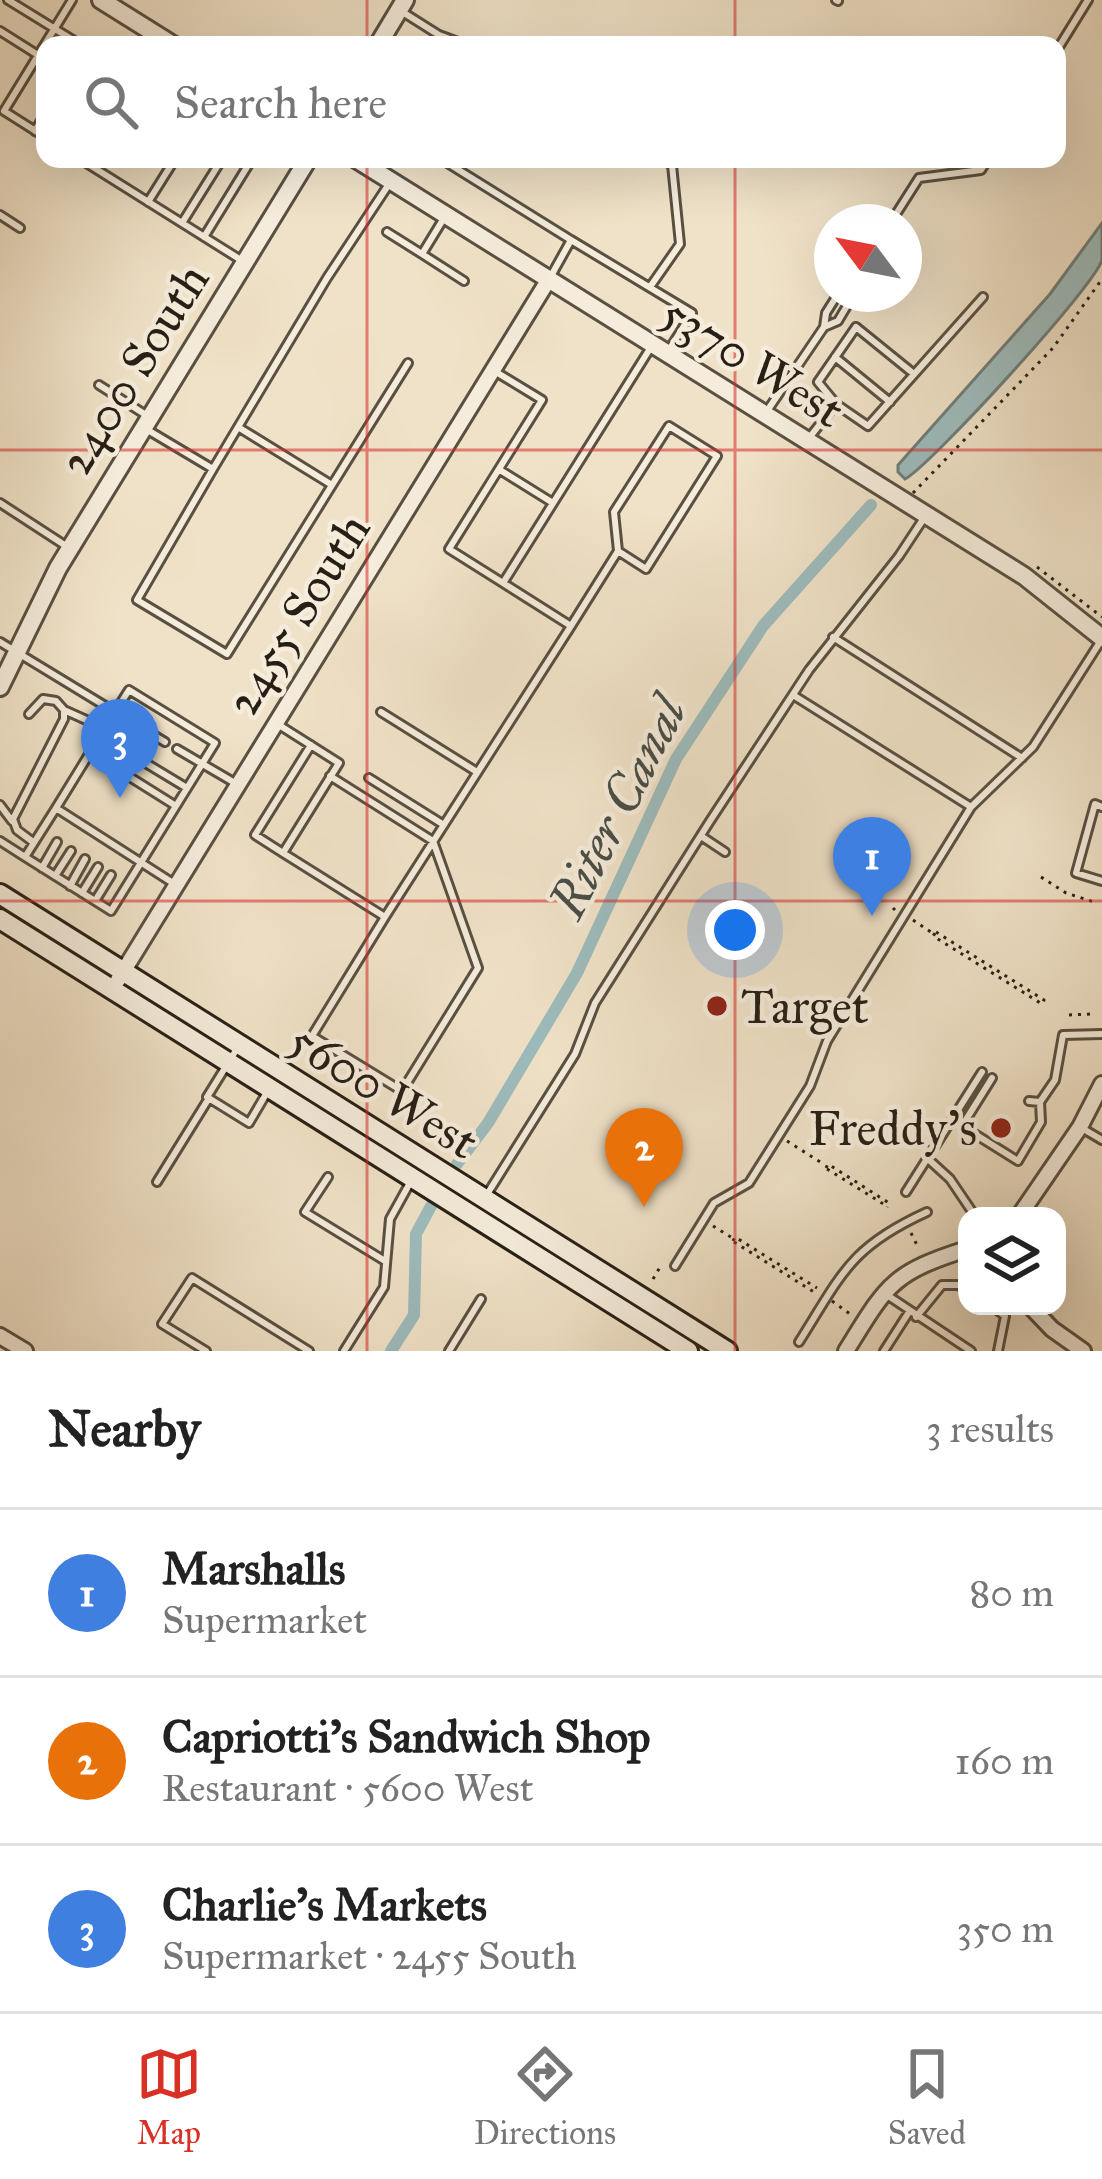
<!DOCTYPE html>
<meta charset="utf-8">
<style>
:root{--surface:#fff;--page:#f2f2f2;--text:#222;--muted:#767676;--line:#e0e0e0;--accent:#d93025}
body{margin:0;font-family:"IM FELL Great Primer",serif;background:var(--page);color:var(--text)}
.controls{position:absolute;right:36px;bottom:36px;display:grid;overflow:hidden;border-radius:24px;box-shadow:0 12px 48px #0002}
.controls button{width:108px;height:108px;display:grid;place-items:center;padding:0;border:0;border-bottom:3px solid var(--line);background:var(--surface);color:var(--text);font:60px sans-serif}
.compass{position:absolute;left:814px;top:204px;width:108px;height:108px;border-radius:50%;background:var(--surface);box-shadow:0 12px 48px #0002;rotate:302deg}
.you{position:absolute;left:735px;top:930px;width:42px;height:42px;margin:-30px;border:9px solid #fff;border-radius:50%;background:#1a73e8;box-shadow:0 0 0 18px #1a73e833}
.badge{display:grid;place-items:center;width:78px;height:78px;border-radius:50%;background:var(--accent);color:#fff;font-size:39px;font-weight:700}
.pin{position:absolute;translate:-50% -99px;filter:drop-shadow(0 3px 6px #0008)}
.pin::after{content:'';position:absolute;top:63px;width:42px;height:36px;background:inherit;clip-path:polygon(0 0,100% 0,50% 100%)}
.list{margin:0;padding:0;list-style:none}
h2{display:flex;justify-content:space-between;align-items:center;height:156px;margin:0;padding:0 48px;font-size:51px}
h2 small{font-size:39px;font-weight:400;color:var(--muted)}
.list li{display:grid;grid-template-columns:78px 1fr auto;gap:36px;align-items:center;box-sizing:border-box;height:168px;padding:0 48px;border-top:3px solid var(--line)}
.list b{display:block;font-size:45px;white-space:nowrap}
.list p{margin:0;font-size:39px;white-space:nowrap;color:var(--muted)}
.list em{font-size:39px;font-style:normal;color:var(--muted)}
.icon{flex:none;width:66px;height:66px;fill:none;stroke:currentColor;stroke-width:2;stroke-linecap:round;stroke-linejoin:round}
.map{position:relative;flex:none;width:1102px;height:1351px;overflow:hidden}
.search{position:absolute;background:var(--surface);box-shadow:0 12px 48px #0002;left:36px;right:36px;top:36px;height:132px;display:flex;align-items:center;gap:30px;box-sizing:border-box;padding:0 42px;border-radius:24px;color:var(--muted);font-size:45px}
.sheet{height:660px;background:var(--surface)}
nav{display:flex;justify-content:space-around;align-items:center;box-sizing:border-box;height:168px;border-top:3px solid var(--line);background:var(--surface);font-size:33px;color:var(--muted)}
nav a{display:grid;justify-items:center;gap:6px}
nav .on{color:var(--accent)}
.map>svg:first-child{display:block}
</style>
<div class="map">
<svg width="1102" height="1351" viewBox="0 0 1102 1351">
<rect width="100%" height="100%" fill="#f0e2c8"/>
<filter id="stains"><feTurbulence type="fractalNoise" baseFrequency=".00167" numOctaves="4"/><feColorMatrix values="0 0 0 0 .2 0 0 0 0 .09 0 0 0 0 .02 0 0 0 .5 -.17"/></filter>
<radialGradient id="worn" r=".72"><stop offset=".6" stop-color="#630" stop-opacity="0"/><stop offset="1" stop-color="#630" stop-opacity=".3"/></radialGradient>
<path fill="#9dbcbd" stroke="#6e7d7a" stroke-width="3" d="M1102,223C1102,234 1102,250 1102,260C1095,286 930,466 905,479L898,472V465L1050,294Z"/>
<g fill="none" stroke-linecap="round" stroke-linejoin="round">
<path stroke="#9dbcbd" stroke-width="12" d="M457,1164L488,1123L577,973L676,759L763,626L871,505
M391,1351L414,1315L416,1234L431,1206"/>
<g stroke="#595042" stroke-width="12">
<path id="service" d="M8,0L81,45
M836,0L838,1
M401,11L439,35L433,45
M0,31L38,55
M439,35L466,45
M1057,50L1088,0
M35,131L45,114
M45,137L4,111L72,0
M80,159L241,260
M441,159L571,240
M148,202L175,159
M0,215L20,228
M891,222L919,178L981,170L988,159
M182,223L222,159
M387,232L422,254L444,218
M204,237L252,159
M422,254L464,281
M551,276L571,240L692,313L669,350
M650,287L680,244L672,165L662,159
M824,327L838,321L854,294
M835,357L890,402
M496,372L542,400L449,549L503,583
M99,385L146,415
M836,404L818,382L856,327L914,374
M767,411L824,327L826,313L838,294
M238,427L332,485
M146,429L213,469L137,600L227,654L408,363
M809,438L836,404L868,426L983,297
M213,469L327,278L391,181
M500,470L553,503
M0,503L66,546
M571,626L618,551L646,569L717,456L669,426L614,512L618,551
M833,637L1022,758
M0,642L115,712L56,808L173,883
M793,695L971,807
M64,710L104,728
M381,712L477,772
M29,714L43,699L56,701L64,710V719L13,819L17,830L33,842
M279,725L339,763L283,853L385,917L571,626L503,583L651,347
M101,736L187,788
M177,749L235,783
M131,756L125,774L176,806
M330,776L433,841L478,968L402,1091L312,1036L385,917
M369,778L444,825
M0,805L12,821
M1102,807L1095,804L1076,873L1102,881
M56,808L25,857L111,911L215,743L129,690L115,712L165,742
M701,836L725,852
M0,841L25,857
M283,853L255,835L311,745
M42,868L57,842
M55,876L71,851
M70,886L85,859
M82,893L98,867
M95,901L111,875
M238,1047L207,1097L249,1123L269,1089
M992,1078L962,1126L1018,1161L1041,1122L1040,1102
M1029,1101L1040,1102L1055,1080L1063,1035L1102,1034
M1080,1127L1102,1140
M927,1158L950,1179L975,1216
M328,1177L305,1212L385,1261
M157,1182L209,1098
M906,1192L982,1072
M486,1196L575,1054L595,1003L710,821L809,670L899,556L924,518
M675,1266L714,1203L749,1183L766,1156L810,1086L827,1041L971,807L1033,747L1100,642
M887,1295L971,1351
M992,1306L1005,1316L998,1351
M916,1317L942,1285H958L967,1290
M799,1342C842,1274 850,1247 927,1212
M206,1351L162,1324L192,1278L309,1351
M344,1351L384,1287L390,1219L411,1181
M449,1351L481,1299
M884,1351L909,1312"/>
</g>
<g stroke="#595042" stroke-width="20">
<path id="minor" d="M118,980L549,279
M1019,1216L1080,1127L1102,1084
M1030,1306L1052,1329L1083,1351
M0,1336L25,1351
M846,1351C887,1285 891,1273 967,1249"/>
</g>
<g stroke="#595042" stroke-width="22">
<path id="tertiary" d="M101,0L173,45
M378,45L405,0
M356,159L1024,576L1102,638
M0,687L58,568L308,159"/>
</g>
<g stroke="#271f15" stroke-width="24">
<path id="secondary" d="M0,894L727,1351
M0,919L688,1351"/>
</g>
<path stroke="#271f15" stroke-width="3" stroke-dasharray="3 6" stroke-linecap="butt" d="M913,493L1053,348L1102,279
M1037,567L1102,617
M1041,877L1066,893L1094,902
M893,908L895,910
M913,920L934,934
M936,932L1044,1000L1042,1004L933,936Z
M1069,1015L1090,1014
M787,1141L825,1165
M826,1168L828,1164L889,1203L887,1207
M827,1169L885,1205
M713,1226L734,1239
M911,1233L918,1247
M733,1241L735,1237L817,1288
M734,1242L814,1292L817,1289
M653,1279L660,1267
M832,1301L850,1314"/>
<use href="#service" stroke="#f5ecdb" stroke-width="6"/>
<use href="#minor" stroke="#f5ecdb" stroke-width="14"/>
<use href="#tertiary" stroke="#f5ecdb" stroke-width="16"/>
<use href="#secondary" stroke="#f5ecdb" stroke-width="18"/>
</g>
<path fill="none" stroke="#d62828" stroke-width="3" stroke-opacity="0.55" d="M367,0V45M735,0V45M367,159V1351M735,159V1351M0,450H1102M0,901H1102"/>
<g fill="#8f2418" stroke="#f5ecdb" stroke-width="4.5">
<circle cx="717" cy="1006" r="12"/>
<circle cx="1001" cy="1128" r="12"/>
</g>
<g text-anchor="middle" stroke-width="9" stroke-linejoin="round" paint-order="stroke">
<g font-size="48" fill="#271f15" stroke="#f5ecdb">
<text transform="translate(753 361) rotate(32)" y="17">5370 West</text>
<text transform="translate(133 369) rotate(-58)" y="17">2400 South</text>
<text transform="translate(297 614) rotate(-58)" y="17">2455 South</text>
<text transform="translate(384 1090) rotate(32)" y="17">5600 West</text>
</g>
<g font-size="48" fill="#271f15" stroke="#f5ecdb" text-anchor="start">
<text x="741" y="1023">Target</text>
<text x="977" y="1145" text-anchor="end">Freddy's</text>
</g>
<g font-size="51" font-style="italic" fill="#4a4e47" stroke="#f5ecdb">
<text transform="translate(617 807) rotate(-63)" y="18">Riter Canal</text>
</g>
</g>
<rect width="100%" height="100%" filter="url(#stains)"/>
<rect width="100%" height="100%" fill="url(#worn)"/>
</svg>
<div class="controls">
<button><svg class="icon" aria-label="layers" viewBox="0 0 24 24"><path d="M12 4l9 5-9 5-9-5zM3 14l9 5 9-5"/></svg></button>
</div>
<svg class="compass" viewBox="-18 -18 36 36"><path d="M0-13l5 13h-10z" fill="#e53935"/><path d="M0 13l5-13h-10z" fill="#767676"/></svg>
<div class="you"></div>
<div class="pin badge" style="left:872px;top:916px;background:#3f7fe0">1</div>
<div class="pin badge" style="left:644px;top:1207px;background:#e8710a">2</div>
<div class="pin badge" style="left:120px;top:798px;background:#3f7fe0">3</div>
<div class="search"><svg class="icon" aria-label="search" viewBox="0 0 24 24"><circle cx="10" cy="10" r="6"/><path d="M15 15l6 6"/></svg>Search here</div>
</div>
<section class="sheet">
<h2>Nearby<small>3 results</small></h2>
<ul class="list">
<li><span class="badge" style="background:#3f7fe0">1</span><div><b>Marshalls</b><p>Supermarket</p></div><em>80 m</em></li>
<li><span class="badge" style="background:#e8710a">2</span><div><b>Capriotti's Sandwich Shop</b><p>Restaurant · 5600 West</p></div><em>160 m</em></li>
<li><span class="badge" style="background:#3f7fe0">3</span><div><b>Charlie's Markets</b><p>Supermarket · 2455 South</p></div><em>350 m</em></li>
</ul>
</section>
<nav>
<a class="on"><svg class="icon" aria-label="map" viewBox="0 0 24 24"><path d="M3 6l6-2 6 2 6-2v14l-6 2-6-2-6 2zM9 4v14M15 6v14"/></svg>Map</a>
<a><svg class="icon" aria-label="directions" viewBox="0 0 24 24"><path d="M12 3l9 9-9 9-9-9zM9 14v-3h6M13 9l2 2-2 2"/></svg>Directions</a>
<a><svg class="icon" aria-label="saved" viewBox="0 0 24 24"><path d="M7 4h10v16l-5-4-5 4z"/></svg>Saved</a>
</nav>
